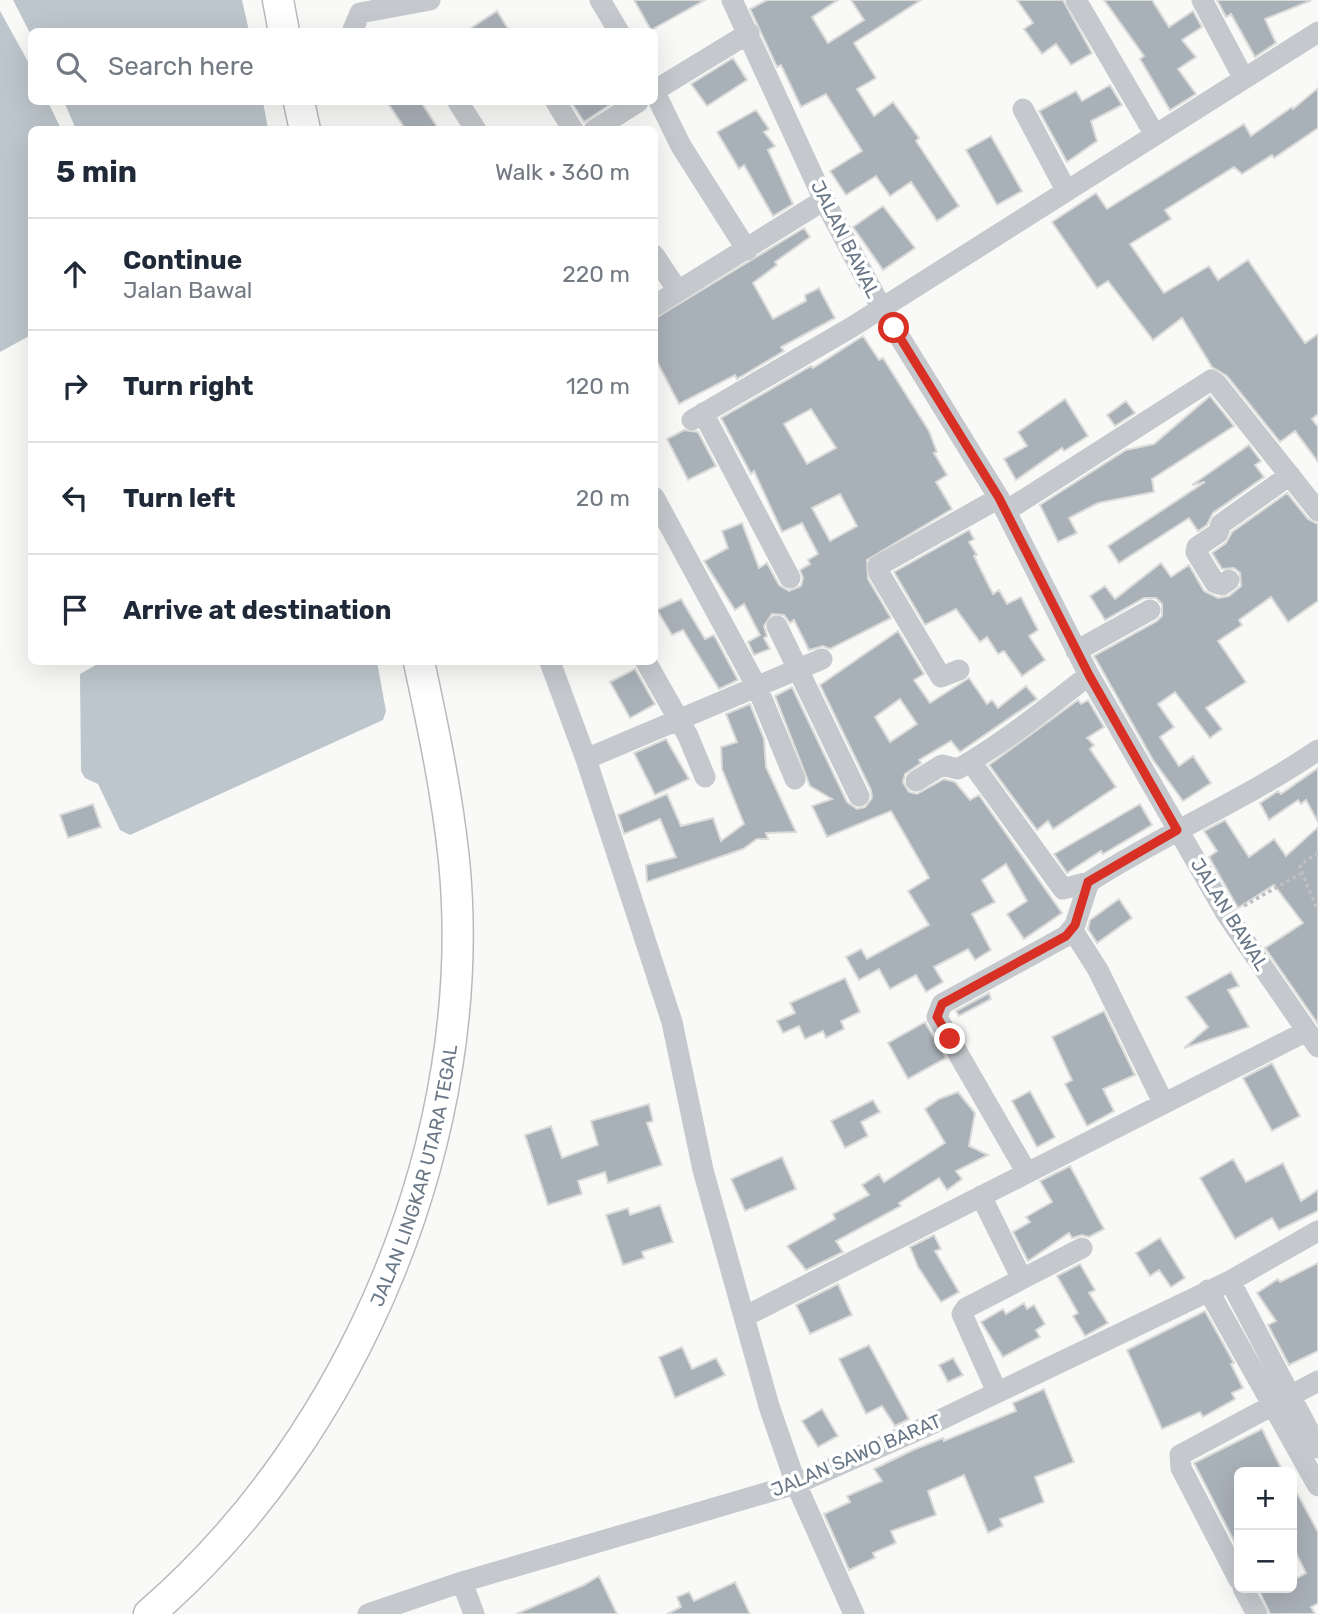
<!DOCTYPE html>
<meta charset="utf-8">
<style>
:root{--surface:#fff;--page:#f2f2f3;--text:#1f2937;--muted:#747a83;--line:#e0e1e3}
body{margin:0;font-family:Rubik,sans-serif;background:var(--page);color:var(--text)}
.controls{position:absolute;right:21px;bottom:21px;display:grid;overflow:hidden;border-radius:10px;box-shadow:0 7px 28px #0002}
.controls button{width:63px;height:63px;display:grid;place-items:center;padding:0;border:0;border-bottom:2px solid var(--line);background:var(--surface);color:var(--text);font:35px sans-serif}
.stop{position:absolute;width:21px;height:21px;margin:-16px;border:5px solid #d93025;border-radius:50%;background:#fff}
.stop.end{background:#d93025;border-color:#fff;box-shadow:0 2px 7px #0008}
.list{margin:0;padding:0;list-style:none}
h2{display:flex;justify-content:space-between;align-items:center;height:91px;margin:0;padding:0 28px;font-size:30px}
h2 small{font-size:23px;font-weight:400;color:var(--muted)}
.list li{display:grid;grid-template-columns:46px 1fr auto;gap:21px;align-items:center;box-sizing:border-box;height:112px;padding:0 28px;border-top:2px solid var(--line)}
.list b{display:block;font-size:26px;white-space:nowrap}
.list p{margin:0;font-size:23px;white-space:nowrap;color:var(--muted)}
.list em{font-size:23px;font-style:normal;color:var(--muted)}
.icon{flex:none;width:38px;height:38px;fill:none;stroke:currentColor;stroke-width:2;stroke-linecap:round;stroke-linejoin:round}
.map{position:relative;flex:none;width:1318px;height:1614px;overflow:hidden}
.search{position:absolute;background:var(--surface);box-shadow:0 7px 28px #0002;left:28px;top:28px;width:630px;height:77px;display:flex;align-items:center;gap:18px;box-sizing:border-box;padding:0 24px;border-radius:10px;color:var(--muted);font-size:26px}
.panel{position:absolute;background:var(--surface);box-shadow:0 7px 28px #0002;left:28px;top:126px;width:630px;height:539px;border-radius:10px}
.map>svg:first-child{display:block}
</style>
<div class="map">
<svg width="1318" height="1614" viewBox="0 0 1318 1614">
<rect width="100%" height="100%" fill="#f9f9f7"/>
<path fill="#bdc6cc" d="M13,0H242L249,31L32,32L31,35Z
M0,11L31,67L32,102H48L61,129L32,130L31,335L0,352Z
M64,102H263L268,129H76Z
M101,662H377L386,711L383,720L130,835L120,830L98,784L85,778L81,771L80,674Z"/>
<path fill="#a9b1b8" stroke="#dbdbd9" stroke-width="2" fill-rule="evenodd" d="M634,0H705L651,30Z
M767,0H838L812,17L828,43L864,20L851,0H921L854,43L876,78L857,89L874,116L893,102L919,138L916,141L959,206L937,221L911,182L890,196L876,176L846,195L830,171L862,151L826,94L801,107L781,65L777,67L750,9Z
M1017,0H1063L1092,53L1071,65L1056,44L1042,54L1024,29L1033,23Z
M1104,0H1152L1169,27L1193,11L1202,27L1182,40L1196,57L1178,69L1196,94L1170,110L1140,59L1144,56Z
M1217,0H1310V1L1265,19L1276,43L1255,57L1231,14L1226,17Z
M497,11L510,32H465Z
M733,58L747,80L707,106L691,84Z
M1110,85L1122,105L1091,121L1097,141L1067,162L1039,111L1076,91L1082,101Z
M1318,88V128L1274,158L1272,155L1242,174L1234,167L1165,210L1171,219L1130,244L1164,293L1209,266L1218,280L1248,260L1305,343L1318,334V414L1312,419L1318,427V462L1295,431L1280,442L1227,376L1212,367L1182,318L1153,340L1108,281L1097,288L1052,222L1096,193L1107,209L1244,124L1251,136L1292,107L1293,109Z
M387,102H421L439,130H406Z
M571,102H614L584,122Z
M756,110L769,129L764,132L775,146L768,150L793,204L773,216L744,165L739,169L717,132Z
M991,136L1022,191L997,205L966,150Z
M883,206L915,248L883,270L853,227Z
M804,228L810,237L775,262L777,265L753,283L773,319L806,301L805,295L819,288L835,318L781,347L784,351L737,379L735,375L679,404L654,356V319Z
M863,336L879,360L883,358L929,431L937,452L934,453L947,475L936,482L952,509L867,560L868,579L891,618L830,649L823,646L809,650L794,620L790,623L784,615L772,614L764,626L767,636L764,638L770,649L754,655L748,642L760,635L744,604L735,610L704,561L728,548L722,531L742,523L759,568L767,563L779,585L789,591L801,586L803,578L800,570L810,564L808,560L818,554L802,523L782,532L754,471L751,474L721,418L811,366L813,368ZM811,409L836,448L807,464L784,424ZM840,494L857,526L830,541L812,508Z
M1210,396L1234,426L1152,479L1154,492L1098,503L1069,518L1077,533L1058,542L1040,505L1126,450L1154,444Z
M1065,399L1088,436L1064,451L1062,448L1016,480L1004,459L1027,446L1018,432Z
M1126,401L1135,413L1115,426L1107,415Z
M684,430L698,432L716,466L688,480L667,439Z
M1249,445L1261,461L1255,465L1264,477L1213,513L1207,525L1198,531L1189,518L1119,563L1108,546L1205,482L1192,485Z
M1287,493L1308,519L1318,524V601L1288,622L1271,597L1239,620L1242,625L1218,641L1246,682L1206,708L1222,729L1210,738L1175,692L1158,704L1174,727L1160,737L1179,766L1193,756L1211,783L1183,801L1153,760L1094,656L1157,621L1162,616V604L1156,598H1144L1105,620L1090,596L1105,586L1115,599L1161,563L1171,577L1189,565L1204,591L1218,598L1229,596L1241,586L1240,573L1234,568L1222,569L1212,553L1226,543L1232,532Z
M969,530L974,539L969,542L977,555L974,556L993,594L999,590L1007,604L1021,597L1038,630L1029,636L1045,660L1022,676L1004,651L998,654L987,637L980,642L956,609L925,625L894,572Z
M681,599L705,639L714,635L738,680L719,689L683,630L672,635L657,610Z
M898,631L924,674L914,680L930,703L969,678L987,704L992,700L998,708L1026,686L1037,699L960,752L951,741L919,760L921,763L905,774L903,782L909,792L917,794L944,779L955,782L970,800L979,795L1062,913L1024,939L1007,914L1027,901L1006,864L982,880L995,902L972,914L991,950L975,960L968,949L934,967L943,982L926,992L916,975L890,989L879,969L859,980L846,957L861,949L867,959L929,925L908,891L929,878L926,872L891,811L827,837L812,806L832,799L810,786L775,696L792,687L847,802L857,809L865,807L872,798L871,790L820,685ZM900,699L917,724L890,742L875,717Z
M635,669L655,704L630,718L610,682Z
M1078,700L1081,704L1088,700L1104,727L1087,738L1094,745L1090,749L1116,787L1053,829L1048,821L1037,830L989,765Z
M750,704L764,739L766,767L796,832L766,833L768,839H757L743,849L647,882L646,865L676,857L660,819L624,834L618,815L667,794L681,826L713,818L721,841L744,824L722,769L721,747L737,742L726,714Z
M666,739L689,779L655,795L634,753Z
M1318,768V822L1306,800L1301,804L1298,800L1269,820L1260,803L1278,791L1281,794Z
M93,804L101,827L68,838L60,815Z
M1140,804L1152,825L1103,854L1101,851L1067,873L1054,854Z
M1225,820L1249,857L1274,839L1286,856L1318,827V1024L1265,948L1303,923L1274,885L1238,908L1209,857L1217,851L1204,831Z
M1119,899L1132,918L1097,943L1088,929L1090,920Z
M1231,972L1239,986L1228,990L1249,1027L1184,1048L1208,1027L1186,997Z
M845,978L860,1012L841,1021L844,1029L826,1038L823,1031L805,1039L799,1026L783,1033L777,1021L795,1013L790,1003Z
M989,993L991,999L959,1016L956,1011Z
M1104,1011L1135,1075L1103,1089L1114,1111L1087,1126L1065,1084L1072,1080L1052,1037Z
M925,1022L946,1058L908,1079L888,1043Z
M1272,1063L1300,1116L1272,1131L1243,1078Z
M1030,1091L1055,1137L1037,1147L1012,1101Z
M958,1092L975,1113L969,1146L988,1155L956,1171L962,1179L947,1190L939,1178L899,1203L901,1206L836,1241L843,1252L806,1270L787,1246L835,1219L833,1214L869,1195L862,1185L879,1174L884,1182L945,1143L925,1109L939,1099Z
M873,1100L880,1112L861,1122L868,1136L845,1148L831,1121Z
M649,1104L653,1121L647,1123L662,1165L608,1183L605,1172L578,1181L582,1194L548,1205L525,1135L551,1126L562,1158L598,1145L591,1121Z
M782,1157L796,1189L745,1211L731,1179Z
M1233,1159L1246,1182L1283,1163L1301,1201L1318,1190V1211L1279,1230L1272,1218L1235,1239L1200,1178Z
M1070,1166L1104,1229L1089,1237L1082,1235L1072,1238L1069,1233L1028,1261L1013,1232L1030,1222L1026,1217L1052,1202L1040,1181Z
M660,1205L673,1242L642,1252L644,1258L623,1265L606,1215L628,1208L630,1215Z
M934,1235L941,1249L935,1251L959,1292L941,1302L918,1267L910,1247Z
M1160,1238L1185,1278L1171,1287L1159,1270L1150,1276L1136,1253Z
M1318,1263V1351L1289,1365L1268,1325L1276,1321L1257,1293L1278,1279L1280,1282Z
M1080,1264L1095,1290L1089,1293L1108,1323L1085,1336L1073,1316L1078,1313L1057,1276Z
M838,1284L852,1315L810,1334L796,1305Z
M1024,1303L1027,1309L1034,1305L1045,1324L1036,1330L1040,1337L1003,1357L981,1322L1003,1309L1006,1314Z
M1205,1311L1234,1363L1231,1364L1243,1388L1232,1393L1235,1399L1203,1417L1200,1412L1162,1429L1127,1350Z
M869,1345L909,1419L895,1426L882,1406L866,1414L839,1359Z
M682,1347L692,1369L716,1358L725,1375L675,1398L659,1357Z
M953,1358L963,1375L948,1382L939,1365Z
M1044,1389L1074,1462L1035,1477L1044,1502L1000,1519L1003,1526L988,1533L964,1475L928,1491L936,1515L891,1531L896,1543L873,1553L875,1558L849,1570L824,1514L850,1502L847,1496L882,1481L874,1469L913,1450L943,1438L944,1441L1016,1411L1013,1403Z
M822,1409L838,1436L818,1447L802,1421Z
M1262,1429L1283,1472H1239V1541L1235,1543L1194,1463Z
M1292,1484L1318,1532V1603L1311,1607L1315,1614H1270L1258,1588H1292V1581L1306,1573L1292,1545Z
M599,1576L617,1614H516L584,1585Z
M735,1582L750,1614H667L681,1607L677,1597L689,1592L694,1601Z"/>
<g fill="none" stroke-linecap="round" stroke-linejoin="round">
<g stroke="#b8bbbe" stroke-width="33">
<g id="highway">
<path d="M278,0L284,32"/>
<path d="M299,102L305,130"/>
<path id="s1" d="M149,1614C356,1436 481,1133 454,860C447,793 433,727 419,662"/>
</g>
</g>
<path stroke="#bdbfc2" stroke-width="3.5" stroke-dasharray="3.5 3.5" stroke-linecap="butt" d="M1318,853L1301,864L1300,868L1318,911
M1244,906L1300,874"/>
<path stroke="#c5c8cc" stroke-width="21" d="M600,0L619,32
M732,0L824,200L881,307L999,498L1089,675L1227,915L1318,1047
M1076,0L1155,135
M1202,0L1244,79
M352,32L360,13L430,0
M654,91L681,146L747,250
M654,91L749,33
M458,102L476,130
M556,102L573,130
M1023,109L1066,190
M594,130L638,102
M654,255L678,291
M654,306L824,200
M703,413L790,578
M692,420L852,327L1318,32
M654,497L757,687L795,779
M1006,511L1211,380L1217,384L1318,511
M1229,580L1222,585L1215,583L1196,552L1197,547L1218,533L1221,524L1290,475
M777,626L859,796
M1076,651L1150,610
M822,659L586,759L672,1022L703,1170L769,1406L796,1484L854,1614
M550,662L586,759
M646,662L688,736L705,777
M959,670L941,677L879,573L878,566L999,498
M971,762L1063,889L1089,882
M916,781L942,765L958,769C1005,742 1047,708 1089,675
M1072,929L1098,970L1163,1102
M1027,1173L1307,1031
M981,1196L1022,1279L966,1308L962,1314L997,1392
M1022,1279L1082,1248
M1230,1281L1318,1448
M1208,1290L1318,1486
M744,1317L1027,1173L937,1017L942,1004L1066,936L1075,925L1089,882C1163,834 1245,800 1318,750
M1239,1580L1181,1468L1180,1455L1318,1381
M462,1582L474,1614
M1243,1588L1257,1614
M368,1614L462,1582L796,1484L921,1429L1230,1281L1318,1231"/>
<use href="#highway" stroke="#fff" stroke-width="30"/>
</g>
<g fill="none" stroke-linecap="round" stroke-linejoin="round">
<path stroke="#d93025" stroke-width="9" d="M894,328L999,498L1089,675L1177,830L1088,882L1075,925L1066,936L942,1004L937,1017L950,1039"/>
</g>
<g text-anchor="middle" stroke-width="7" stroke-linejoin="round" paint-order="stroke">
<g font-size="19" fill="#697787" stroke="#fff">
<text transform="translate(846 239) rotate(63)" y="7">JALAN BAWAL</text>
<text transform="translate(1230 914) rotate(58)" y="7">JALAN BAWAL</text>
<text dy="7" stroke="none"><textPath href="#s1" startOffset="522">JALAN LINGKAR UTARA TEGAL</textPath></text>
<text transform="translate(856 1455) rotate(-23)" y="7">JALAN SAWO BARAT</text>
</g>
</g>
</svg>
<div class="controls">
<button>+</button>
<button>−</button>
</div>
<div class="stop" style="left:894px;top:328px"></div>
<div class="stop end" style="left:950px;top:1039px"></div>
<div class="search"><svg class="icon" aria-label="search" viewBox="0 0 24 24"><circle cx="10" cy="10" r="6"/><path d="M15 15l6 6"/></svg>Search here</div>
<section class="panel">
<h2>5 min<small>Walk · 360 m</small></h2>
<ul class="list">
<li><svg class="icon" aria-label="ahead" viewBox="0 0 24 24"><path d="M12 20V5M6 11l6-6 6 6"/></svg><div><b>Continue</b><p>Jalan Bawal</p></div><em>220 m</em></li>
<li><svg class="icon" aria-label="right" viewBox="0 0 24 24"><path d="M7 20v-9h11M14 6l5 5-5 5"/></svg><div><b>Turn right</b></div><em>120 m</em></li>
<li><svg class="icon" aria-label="left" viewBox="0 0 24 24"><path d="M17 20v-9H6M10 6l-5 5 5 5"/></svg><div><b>Turn left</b></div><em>20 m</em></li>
<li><svg class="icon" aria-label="arrive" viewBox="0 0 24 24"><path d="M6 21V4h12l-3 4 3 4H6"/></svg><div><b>Arrive at destination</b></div></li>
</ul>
</section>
</div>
